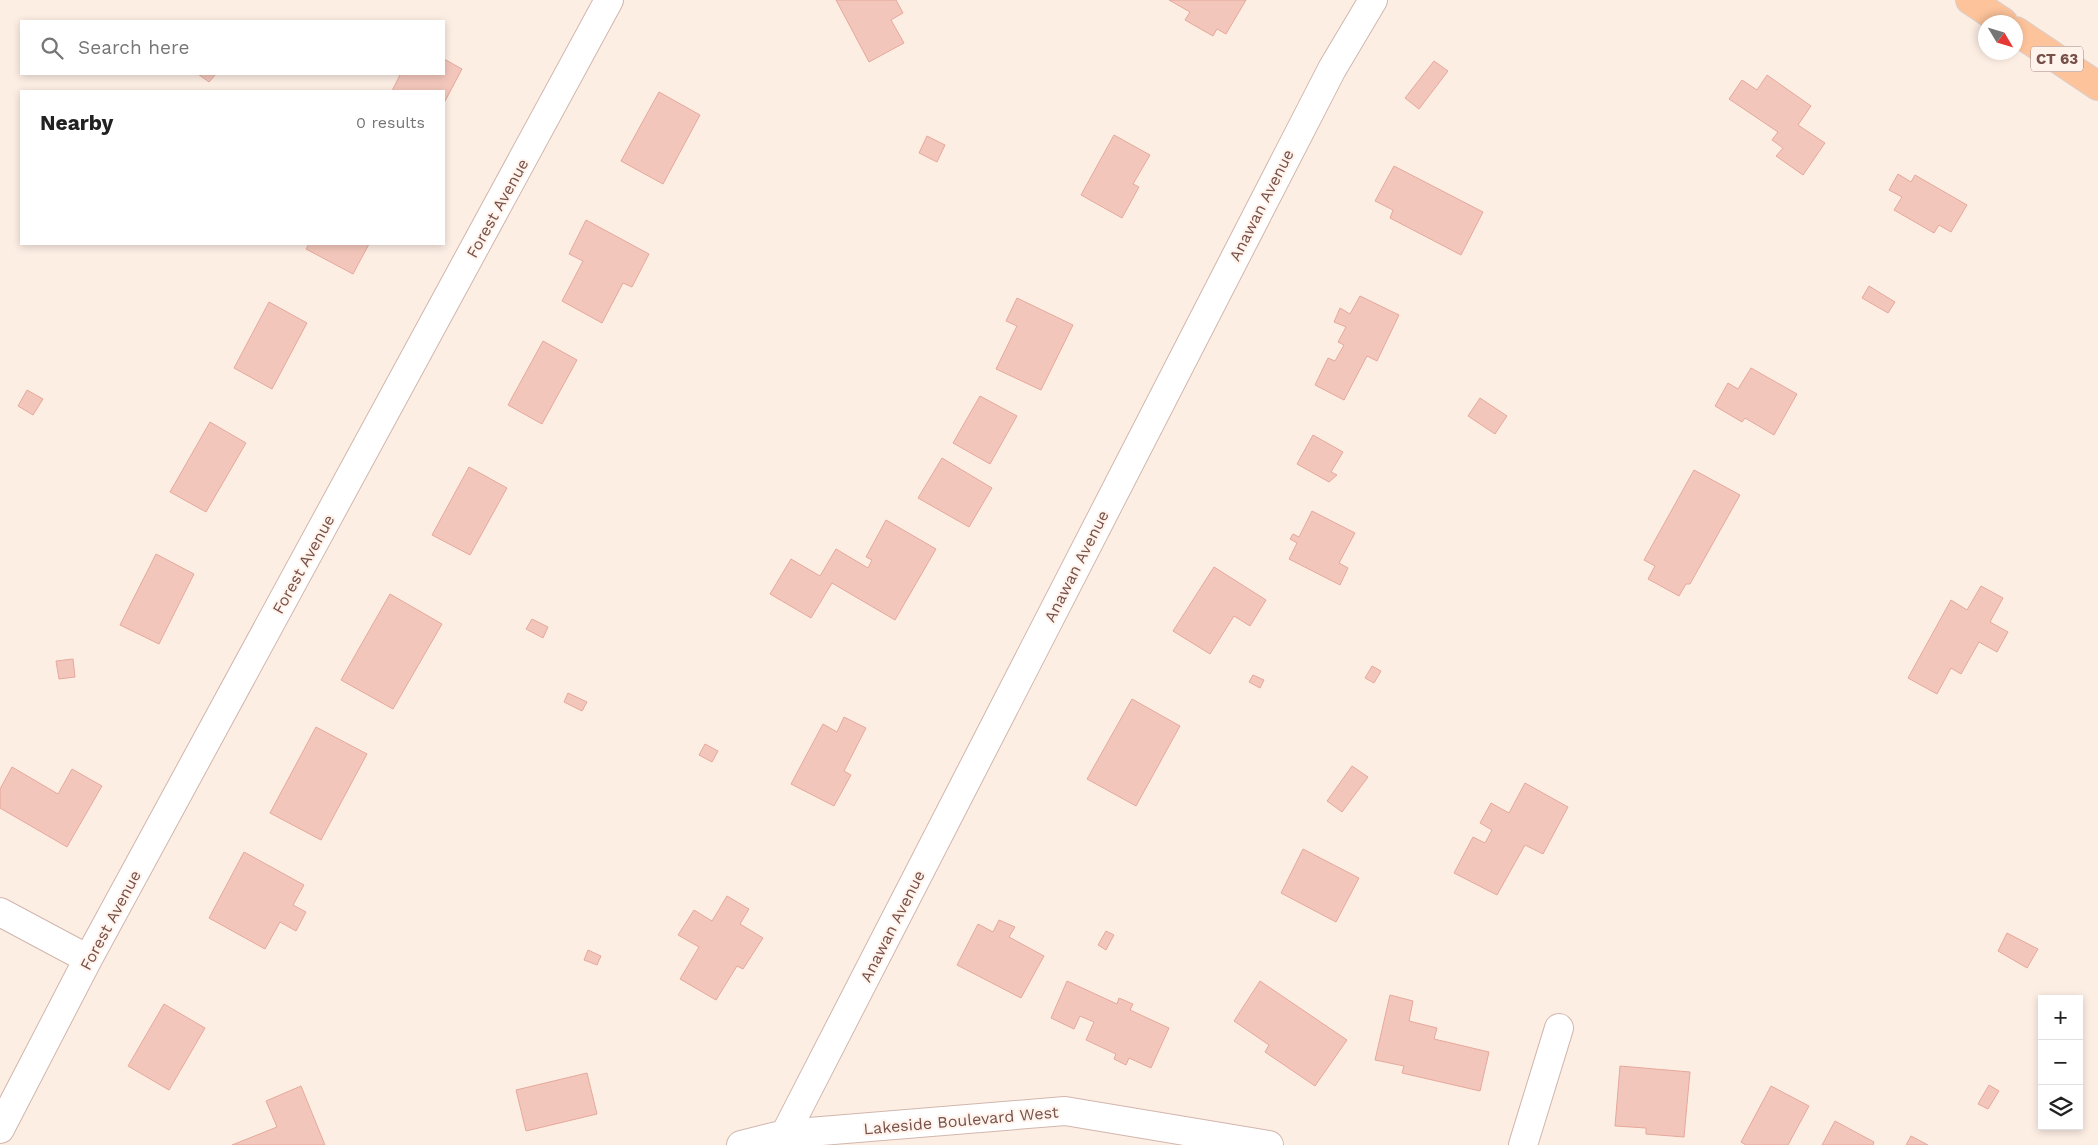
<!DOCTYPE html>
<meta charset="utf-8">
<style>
:root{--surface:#fff;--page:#f6f6f6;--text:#222;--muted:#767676;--line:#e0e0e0}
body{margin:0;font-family:"Work Sans",sans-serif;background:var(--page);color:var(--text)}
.controls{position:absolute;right:15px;bottom:15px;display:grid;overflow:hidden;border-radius:0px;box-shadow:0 2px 8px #0003}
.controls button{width:45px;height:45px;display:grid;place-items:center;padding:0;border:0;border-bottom:1px solid var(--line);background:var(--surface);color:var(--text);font:25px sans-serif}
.compass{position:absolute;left:1978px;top:15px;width:45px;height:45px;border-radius:50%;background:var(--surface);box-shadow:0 2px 8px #0003;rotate:128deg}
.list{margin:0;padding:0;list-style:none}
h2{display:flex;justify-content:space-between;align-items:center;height:65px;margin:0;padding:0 20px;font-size:21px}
h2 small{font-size:16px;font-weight:400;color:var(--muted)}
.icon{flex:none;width:28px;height:28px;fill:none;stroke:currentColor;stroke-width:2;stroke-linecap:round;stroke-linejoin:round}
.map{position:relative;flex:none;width:2098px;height:1145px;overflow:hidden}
.search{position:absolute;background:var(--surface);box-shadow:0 2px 8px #0003;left:20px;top:20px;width:425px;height:55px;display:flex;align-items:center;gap:12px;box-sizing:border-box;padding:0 18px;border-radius:0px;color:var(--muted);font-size:19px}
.panel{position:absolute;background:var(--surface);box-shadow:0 2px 8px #0003;left:20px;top:90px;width:425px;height:155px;border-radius:0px}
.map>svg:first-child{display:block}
</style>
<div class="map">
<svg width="2098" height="1145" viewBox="0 0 2098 1145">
<rect width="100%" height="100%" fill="#fdeee4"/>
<path fill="#f3c6bb" stroke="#e6a89b" d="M836,0H896L903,13L891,20L904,43L869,62Z
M1169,0H1246L1226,34L1217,29L1213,36L1185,20L1190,12Z
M444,59L462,69L444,103V91H392L400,75L398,74H444Z
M1434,61L1448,71L1419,109L1405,98Z
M198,74H216L209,82Z
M1767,75L1811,106L1798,125L1825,143L1803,175L1776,156L1783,148L1772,140L1778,132L1729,99L1742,80L1757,90Z
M659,92L700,115L663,184L621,161Z
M1114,135L1150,155L1133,184L1139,187L1122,218L1081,195Z
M927,136L945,145L937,162L919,153Z
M1394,166L1483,212L1461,255L1390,218L1393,210L1375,201Z
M1898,174L1911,182L1915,175L1967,205L1951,232L1939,225L1934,233L1894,210L1902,197L1889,190Z
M586,220L649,254L632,287L623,283L602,323L562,301L583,261L569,254Z
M309,244H369L353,274L306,249Z
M1869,286L1895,302L1888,313L1862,298Z
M1360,296L1399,315L1377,361L1367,356L1344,400L1315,385L1328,358L1335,361L1344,345L1338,342L1346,327L1334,322L1340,308L1350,314Z
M1017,298L1073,325L1041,390L996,369L1017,326L1006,321Z
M269,302L307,323L272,389L234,368Z
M543,341L577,360L542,424L508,405Z
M1751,368L1797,394L1774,435L1745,418L1742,422L1715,406L1728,383L1738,389Z
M27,390L43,399L33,415L18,406Z
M980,396L1017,416L990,464L953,443Z
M1480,398L1507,416L1495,434L1468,416Z
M210,422L246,443L206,512L170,492Z
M1313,435L1343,452L1331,472L1337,475L1329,482L1297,464Z
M942,458L992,488L969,527L918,498Z
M469,467L507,488L470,555L432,535Z
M1694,470L1740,495L1690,584H1686L1679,596L1648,579L1655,566L1644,560Z
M1312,511L1355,533L1339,563L1348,568L1340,585L1289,559L1297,543L1290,539L1293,534L1299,537Z
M886,520L936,549L895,620L832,583L811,618L770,594L791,559L820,576L836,549L868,568L872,560L866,557Z
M156,554L194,574L159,644L120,625Z
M1214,567L1266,600L1250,626L1234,616L1210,654L1173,631Z
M1981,586L2003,598L1990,622L2008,632L1997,652L1979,642L1961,674L1951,668L1937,694L1908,678L1951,600L1967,610Z
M390,594L442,624L393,709L341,680Z
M532,619L548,627L543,638L526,629Z
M73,659L75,677L59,679L56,661Z
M1372,666L1381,671L1374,683L1365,678Z
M1253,675L1264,680L1260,688L1249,682Z
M568,693L587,702L582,711L564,702Z
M1132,699L1180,726L1136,806L1087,779Z
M844,717L866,728L844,771L851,775L834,806L791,784L823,724L837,732Z
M316,727L367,754L321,840L270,813Z
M705,744L718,751L712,762L699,755Z
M1352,766L1368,777L1342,812L1327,801Z
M12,767L58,794L72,769L102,786L67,847L0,808V789Z
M1525,783L1568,807L1543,854L1525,845L1497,895L1454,873L1473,837L1485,843L1492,830L1480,823L1491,803L1509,813Z
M1303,849L1359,878L1336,922L1281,893Z
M244,852L304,885L293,905L306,912L296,931L280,922L265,949L209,918Z
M727,896L749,909L740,924L763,938L743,969L737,966L716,1000L680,979L699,947L678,935L694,910L712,921Z
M999,920L1015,927L1009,937L1044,956L1021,998L957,965L978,924L993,932Z
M1106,931L1114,935L1106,950L1098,945Z
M2007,933L2038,949L2027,968L1998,951Z
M588,950L601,956L597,965L584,960Z
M1067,981L1117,1004L1119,998L1133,1004L1130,1010L1169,1028L1151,1068L1129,1058L1126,1065L1114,1059L1116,1054L1086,1040L1094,1022L1080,1016L1074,1029L1051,1018Z
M1260,981L1347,1040L1315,1086L1265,1052L1269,1045L1234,1021Z
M1390,995L1413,1001L1409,1021L1437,1028L1434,1039L1489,1052L1480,1091L1402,1073L1404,1066L1375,1060Z
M164,1004L205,1028L169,1090L128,1066Z
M1620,1066L1690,1072L1684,1137L1646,1134V1128L1615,1126Z
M587,1073L597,1114L526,1131L516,1090Z
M1989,1085L1999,1091L1988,1109L1978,1104Z
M301,1086L325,1145H232L277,1127L266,1101Z
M1771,1086L1809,1106L1788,1145H1746L1741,1142Z
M1835,1121L1874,1142L1873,1145H1822Z
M1911,1136L1928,1145H1906Z"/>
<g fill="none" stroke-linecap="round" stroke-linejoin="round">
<g stroke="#d1b6ad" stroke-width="30">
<path id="minor" d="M0,912L88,959
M0,1129L88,959L609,0
M785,1134L1332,69L1373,0
M741,1145L785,1134L1065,1111L1269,1145
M1523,1145L1559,1028"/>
</g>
<g stroke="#d9cecc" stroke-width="30">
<path id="major" d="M1970,0L2003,22
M2016,31L2098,86"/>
</g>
<use href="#minor" stroke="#fff" stroke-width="28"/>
<use href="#major" stroke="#fdc49b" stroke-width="28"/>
</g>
<g text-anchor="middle" stroke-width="4" stroke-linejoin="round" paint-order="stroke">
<rect fill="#fff3eb" stroke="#9f817a" stroke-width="1" x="2031" y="46.5" width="52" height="25" rx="4"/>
<g font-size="15" font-weight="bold" fill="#765049">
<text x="2057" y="64">CT 63</text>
</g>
<g font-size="16" fill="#765049" stroke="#fff3eb">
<text transform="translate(1261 205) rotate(-63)" y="6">Anawan Avenue</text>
<text transform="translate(497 208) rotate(-61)" y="6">Forest Avenue</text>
<text transform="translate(303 564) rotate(-61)" y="6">Forest Avenue</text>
<text transform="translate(1076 566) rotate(-63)" y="6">Anawan Avenue</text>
<text transform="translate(110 920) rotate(-62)" y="6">Forest Avenue</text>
<text transform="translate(892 926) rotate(-63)" y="6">Anawan Avenue</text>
<text transform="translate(961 1120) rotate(-5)" y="6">Lakeside Boulevard West</text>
</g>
</g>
</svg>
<div class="controls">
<button>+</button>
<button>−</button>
<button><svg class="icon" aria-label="layers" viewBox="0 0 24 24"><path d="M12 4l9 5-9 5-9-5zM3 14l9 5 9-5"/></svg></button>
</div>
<svg class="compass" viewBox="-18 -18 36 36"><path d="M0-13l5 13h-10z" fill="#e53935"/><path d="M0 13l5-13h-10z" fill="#767676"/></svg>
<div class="search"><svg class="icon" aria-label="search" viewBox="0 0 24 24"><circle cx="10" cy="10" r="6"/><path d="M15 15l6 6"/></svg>Search here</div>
<section class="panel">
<h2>Nearby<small>0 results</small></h2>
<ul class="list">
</ul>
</section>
</div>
